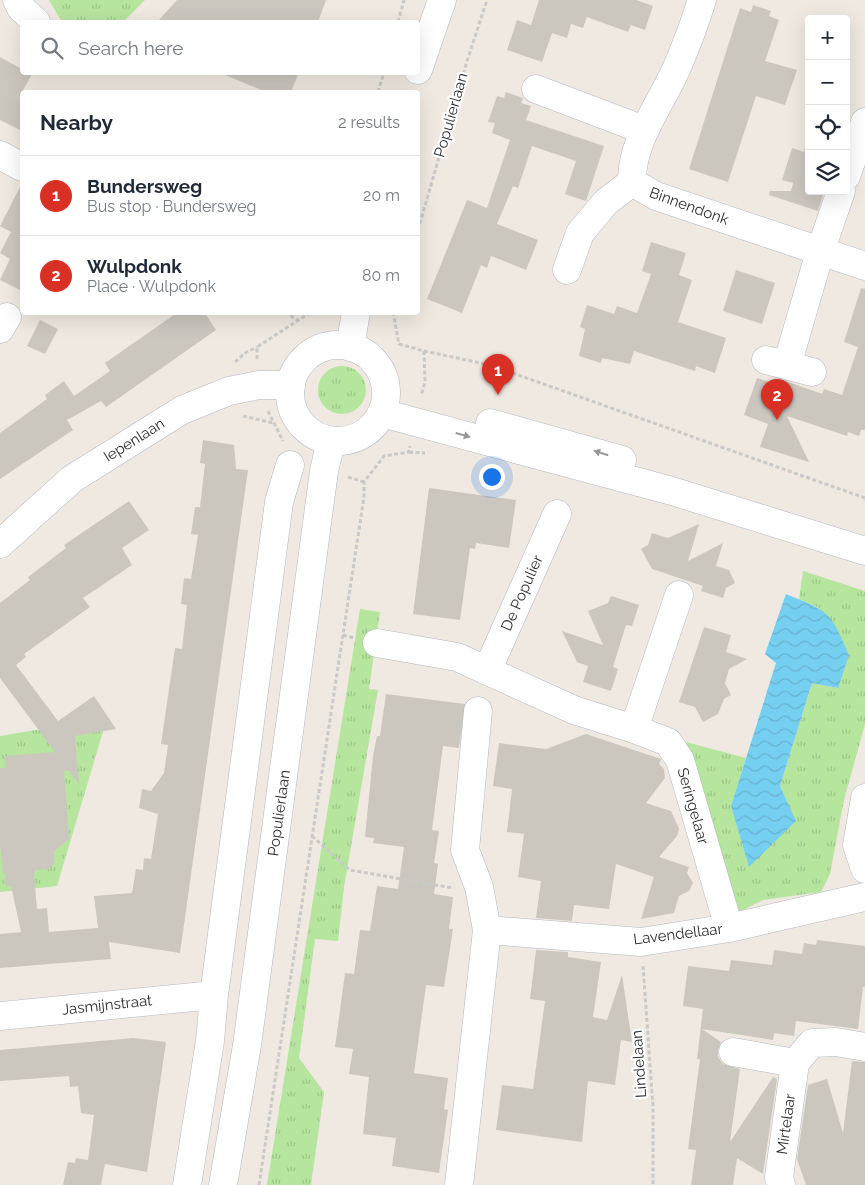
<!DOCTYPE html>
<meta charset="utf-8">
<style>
:root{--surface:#fff;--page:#f6f6f7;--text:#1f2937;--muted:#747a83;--line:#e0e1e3;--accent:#d93025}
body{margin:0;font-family:Raleway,sans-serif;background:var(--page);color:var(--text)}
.controls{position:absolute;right:15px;top:15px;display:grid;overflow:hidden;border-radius:5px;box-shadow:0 5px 20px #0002}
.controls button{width:45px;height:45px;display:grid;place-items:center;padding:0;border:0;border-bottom:1px solid var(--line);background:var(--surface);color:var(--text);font:25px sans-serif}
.you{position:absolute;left:491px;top:476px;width:18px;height:18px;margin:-12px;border:4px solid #fff;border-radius:50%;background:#1a73e8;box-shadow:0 0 0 8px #1a73e833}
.badge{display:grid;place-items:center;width:32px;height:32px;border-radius:50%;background:var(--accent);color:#fff;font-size:16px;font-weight:700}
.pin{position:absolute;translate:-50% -41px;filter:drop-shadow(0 1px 2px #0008)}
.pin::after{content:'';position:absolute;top:26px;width:18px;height:15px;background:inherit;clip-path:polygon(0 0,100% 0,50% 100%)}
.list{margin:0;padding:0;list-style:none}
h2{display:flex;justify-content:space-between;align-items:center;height:65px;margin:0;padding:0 20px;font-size:21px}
h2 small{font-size:16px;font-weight:400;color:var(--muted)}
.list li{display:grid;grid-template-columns:32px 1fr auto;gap:15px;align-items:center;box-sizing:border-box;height:80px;padding:0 20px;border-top:1px solid var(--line)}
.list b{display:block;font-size:19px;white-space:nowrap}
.list p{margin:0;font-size:16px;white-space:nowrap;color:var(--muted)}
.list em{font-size:16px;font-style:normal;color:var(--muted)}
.icon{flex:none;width:28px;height:28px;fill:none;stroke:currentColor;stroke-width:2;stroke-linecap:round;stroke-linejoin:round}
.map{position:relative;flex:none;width:865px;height:1185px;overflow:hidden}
.search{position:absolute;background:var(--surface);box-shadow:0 5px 20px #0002;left:20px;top:20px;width:400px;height:55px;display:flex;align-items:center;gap:12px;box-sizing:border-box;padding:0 18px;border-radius:5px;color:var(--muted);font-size:19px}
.panel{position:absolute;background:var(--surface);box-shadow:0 5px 20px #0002;left:20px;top:90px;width:400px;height:225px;border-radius:5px}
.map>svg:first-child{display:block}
</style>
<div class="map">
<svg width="865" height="1185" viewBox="0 0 865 1185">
<defs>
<pattern id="grass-tufts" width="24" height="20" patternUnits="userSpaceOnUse" patternTransform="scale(1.25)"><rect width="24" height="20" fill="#b6e59e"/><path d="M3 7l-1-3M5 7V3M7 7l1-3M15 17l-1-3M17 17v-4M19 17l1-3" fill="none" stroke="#9dc588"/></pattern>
<pattern id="water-waves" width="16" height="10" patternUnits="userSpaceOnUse" patternTransform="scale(1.25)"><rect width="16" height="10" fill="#75cff0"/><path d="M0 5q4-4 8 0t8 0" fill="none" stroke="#66b2ce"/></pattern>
</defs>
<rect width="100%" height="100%" fill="#efe9e1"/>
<path fill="url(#grass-tufts)" d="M49,0H145L123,22H62Z
M318 390a24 24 0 1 1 48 0a24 24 0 1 1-48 0Z
M803,571L865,591V724L844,800L830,874L821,892L763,900L735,914L686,742L746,758L731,806L749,866L795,821L780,786L812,683L838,688L819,608L799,599Z
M360,609L380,612L369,689L378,690L344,887L338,941L315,939L299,1058L324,1092L311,1185H267Z
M107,718L57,886L0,892V736Z"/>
<path fill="url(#water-waves)" d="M786,594C830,612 830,611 849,655L838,688L812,683L780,786L796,821L749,867L731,806L776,663L765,654Z"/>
<path fill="#cbc7bf" d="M177,0H326L318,22H157Z
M539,0H636L653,6L645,30L631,25L628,32L587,17L583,28L571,24L567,38L552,33L542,62L507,50L517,20L531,25Z
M753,5L771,11L769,16L779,20L765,61L797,70L785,105L756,96L728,182L689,169L740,8L751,12Z
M0,57L22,69V72L32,74L22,92V131L0,120Z
M218,72H299L291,92H266Z
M506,92L523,98L521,103L531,106L526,120L604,146L586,201L565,194L576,161L532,146L518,188L513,186L497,224L538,240L526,270L491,256L487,268L481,265L462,313L427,299L467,200L487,208L510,140L492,133L495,123L488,122L497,96L504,98Z
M792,148L804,152L805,148L809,149V191H824L818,211L769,195L770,191H791L793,183L782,180Z
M22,183V291L0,280L10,259L0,253L11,232L0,226Z
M651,242L686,253L679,275L692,280L678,322L726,338L715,373L696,366L695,371L634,351L630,364L602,358L601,363L579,356L585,329L580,327L587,305L614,314L617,306L637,313L651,274L642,271Z
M736,270L775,283L762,324L723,311Z
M861,288L865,289V430H861L859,436L848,432L847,436L787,416L809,462L760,447L768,424L744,415L757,378L781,386L783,380L822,394L824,389L842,395L858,347L844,342Z
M178,312H204L216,330L106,407L101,401L67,420L73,430L0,479V433L47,399L45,395L64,381L74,396L110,371L105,363Z
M40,320L58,329L45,354L27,346Z
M203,440L234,445L236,469L248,470L180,953L109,942L111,959L0,968V934L21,932L11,886L6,887L5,873H3L0,843V768H6L5,756L55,752L0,678V603L30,580L28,577L66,548L64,545L129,501L149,530L122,548L132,565L83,598L90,607L24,654L26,657L16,665L58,721L94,696L116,729L75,736L79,784L69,771H64L69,839L54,851V863L49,869L35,870L34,874L37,909L47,908L49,932L98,928L94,896L132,893L136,869L143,870L144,858L151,859L158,814L139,808L142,789L151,791L164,773L168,745L161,744L175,648L182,649L187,605L181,604L184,578L191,579L198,535L191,534L195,507H200L205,464L200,463Z
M429,488L516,500L509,548L476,543L475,549L470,548L460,620L413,614Z
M699,524L688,561L723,543L716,566L729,570L735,583L726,588L723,598L701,591L703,586L652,569L641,549L648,545L652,533L668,538Z
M611,596L639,605L632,626L626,625L613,667L618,669L611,691L583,682L588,666L577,662L562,631L603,645L588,611L608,603Z
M704,627L731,635L726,652L747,659L729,669L725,683L731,695L724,699L718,714L703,722L695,707L679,702Z
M386,694L465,704L459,748L443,746L432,830L439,831L434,863L438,864L434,894L453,897L449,929H453L444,987L426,985L414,1073L448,1078L444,1109L448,1110L439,1173L392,1166L396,1138L363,1134L369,1077L349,1074L353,1049L335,1047L345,973L354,974L360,930L370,931L377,886L398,889L404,847L373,843L374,838L365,837L373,756L377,736H380Z
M586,734L661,759L659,764L664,769L665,778L646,803L671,811L679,829L677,836L659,857L689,867L687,873L693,883L689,891L679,896L674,913L641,919L654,877L616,864L609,909L574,905L572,921L536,918L541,881L518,877L524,834L507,832L512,789L493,786L499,743L546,749Z
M817,940L865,946V987H863L858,1029L796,1021L794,1036L774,1033L773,1040L702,1029L721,1042L718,1050V1057L723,1064L740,1069L730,1142L773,1077L777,1079L763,1174L737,1158L733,1185H691L696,1150L688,1149L700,1059H697L703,1009L683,1006L688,966L729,971L731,960L772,965L774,950L802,954L804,943L816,945Z
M536,950L568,952V957L601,962L593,1017L607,1020L622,975L632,1042L621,1040L615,1085L588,1081L582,1142L496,1130L502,1085L533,1089L545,1001L530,999Z
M133,1038L166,1042L147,1172L105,1164L101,1185H63L68,1162L75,1163L76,1158L88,1160L94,1115L81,1113L78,1086L70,1087L69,1076L0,1081V1050Z
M852,1061L865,1062V1185H806L797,1159L808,1085L827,1079L843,1133Z"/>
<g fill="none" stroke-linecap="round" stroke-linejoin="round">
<g stroke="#b4b7c1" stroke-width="29">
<path id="street" d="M17,0L21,8L36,22
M702,0C695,22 687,44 678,65C662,103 631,140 632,182L656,196L865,266
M536,89L644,130
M0,155L22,167
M846,176L865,122
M567,270L580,233L606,202L632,182
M0,329L7,317
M766,360L812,372
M787,365L820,252L841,191
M0,544L72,479L182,410L229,391L259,385H291
M679,595L634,729L668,742L680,760L729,928
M377,643L457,657L574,710L634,729
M487,671L557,514
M865,798L857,845L865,869
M487,930L641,942L729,928L865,897
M0,1016L214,995
M733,1052L795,1063
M187,1185L210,1041L214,995L279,502L290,465
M459,1185L487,930L479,887L465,850L478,711
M781,1185L779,1177L795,1063L812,1043L836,1042L865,1047"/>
</g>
<g stroke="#b4b7c1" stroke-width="29">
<path id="secondary" d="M418,70L442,0
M290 393a48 48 0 1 1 96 0a48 48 0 1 1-96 0Z
M350,347L356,312
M382,413L672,491L865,551
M490,423L622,460
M223,1185L247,1045L324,471L331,441"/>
</g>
<path stroke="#c9c9c9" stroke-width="3" stroke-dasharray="4 2.5" stroke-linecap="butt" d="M398,22L404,0
M378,92L384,72
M418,230L467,61L487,0
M285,312L297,320
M381,312L392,314
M393,312L399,344L424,351L425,382L421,396
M424,351L490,365L865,498
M257,359V347L311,312
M235,362L245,353L257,347
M268,411L283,441
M243,416L273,423
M409,452L425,453
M348,477L364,482
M343,635L354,638
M312,836L350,870L453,888
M643,966L653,1107V1185
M259,1185L364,497V482L384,456L409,452L410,446"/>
<use href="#street" stroke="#fff" stroke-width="28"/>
<use href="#secondary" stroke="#fff" stroke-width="28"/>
</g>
<defs><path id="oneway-solid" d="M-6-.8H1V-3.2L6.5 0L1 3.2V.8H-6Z" transform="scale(1.25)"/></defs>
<g fill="#969696">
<use href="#oneway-solid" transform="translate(463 435) rotate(16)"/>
<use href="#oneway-solid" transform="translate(601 453) rotate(-163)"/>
</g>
<g text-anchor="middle" stroke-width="4.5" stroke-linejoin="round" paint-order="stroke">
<g font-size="15" fill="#2e2e2e" stroke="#fff">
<text transform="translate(451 115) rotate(-74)" y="5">Populierlaan</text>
<text transform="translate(689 206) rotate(20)" y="5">Binnendonk</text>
<text transform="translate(134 440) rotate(-32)" y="5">Iepenlaan</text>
<text transform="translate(522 593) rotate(-66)" y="5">De Populier</text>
<text transform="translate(693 806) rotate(74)" y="5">Seringelaar</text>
<text transform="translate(279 813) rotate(-82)" y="5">Populierlaan</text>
<text transform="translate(678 934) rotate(-7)" y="5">Lavendellaar</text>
<text transform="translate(107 1005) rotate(-6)" y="5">Jasmijnstraat</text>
<text transform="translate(639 1064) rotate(-94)" y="5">Lindelaan</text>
<text transform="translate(786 1124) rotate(-82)" y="5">Mirtelaar</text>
</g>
</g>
</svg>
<div class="controls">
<button>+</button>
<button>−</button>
<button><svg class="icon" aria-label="locate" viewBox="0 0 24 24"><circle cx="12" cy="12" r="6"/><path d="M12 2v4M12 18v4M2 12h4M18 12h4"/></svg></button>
<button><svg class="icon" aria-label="layers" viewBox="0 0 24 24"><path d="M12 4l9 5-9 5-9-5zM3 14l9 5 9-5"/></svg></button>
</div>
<div class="you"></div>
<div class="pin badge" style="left:498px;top:395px">1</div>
<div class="pin badge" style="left:777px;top:420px">2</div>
<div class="search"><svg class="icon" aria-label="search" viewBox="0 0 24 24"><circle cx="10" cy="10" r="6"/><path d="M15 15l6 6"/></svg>Search here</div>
<section class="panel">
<h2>Nearby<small>2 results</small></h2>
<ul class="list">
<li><span class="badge">1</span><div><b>Bundersweg</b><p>Bus stop · Bundersweg</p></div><em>20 m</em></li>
<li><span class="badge">2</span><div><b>Wulpdonk</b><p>Place · Wulpdonk</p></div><em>80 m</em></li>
</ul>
</section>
</div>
